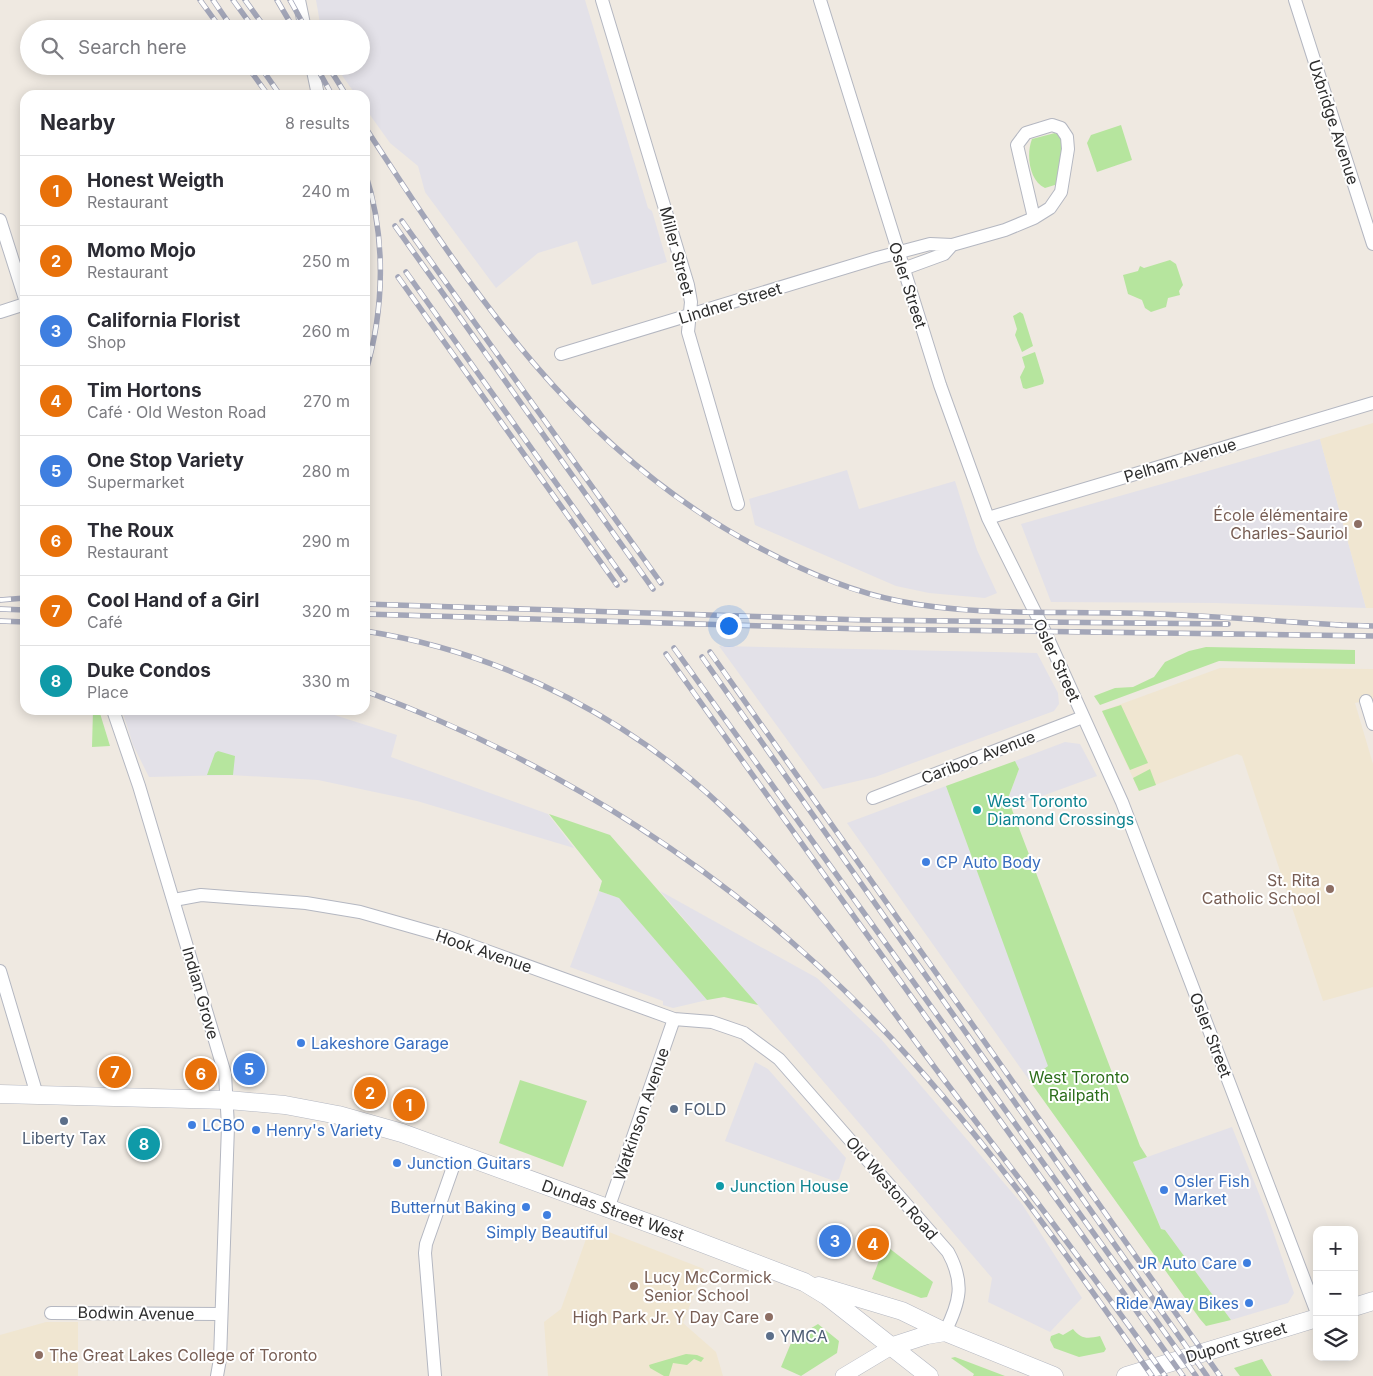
<!DOCTYPE html>
<meta charset="utf-8">
<style>
:root{--surface:#fff;--page:#f2f2f3;--text:#2b2b33;--muted:#7c7c81;--line:#e1e1e2;--accent:#7c3aed}
body{margin:0;font-family:Inter,sans-serif;background:var(--page);color:var(--text)}
.controls{position:absolute;right:15px;bottom:15px;display:grid;overflow:hidden;border-radius:10px;box-shadow:0 2px 12px #0003}
.controls button{width:45px;height:45px;display:grid;place-items:center;padding:0;border:0;border-bottom:1px solid var(--line);background:var(--surface);color:var(--text);font:25px sans-serif}
.you{position:absolute;left:728px;top:625px;width:18px;height:18px;margin:-12px;border:4px solid #fff;border-radius:50%;background:#1a73e8;box-shadow:0 0 0 8px #1a73e833}
.badge{display:grid;place-items:center;width:32px;height:32px;border-radius:50%;background:var(--accent);color:#fff;font-size:16px;font-weight:700}
.pin{position:absolute;translate:-50% -50%;border:2px solid #fff;box-shadow:0 1px 5px #0006}
.list{margin:0;padding:0;list-style:none}
h2{display:flex;justify-content:space-between;align-items:center;height:65px;margin:0;padding:0 20px;font-size:21px}
h2 small{font-size:16px;font-weight:400;color:var(--muted)}
.list li{display:grid;grid-template-columns:32px 1fr auto;gap:15px;align-items:center;box-sizing:border-box;height:70px;padding:0 20px;border-top:1px solid var(--line)}
.list b{display:block;font-size:19px;white-space:nowrap}
.list p{margin:0;font-size:16px;white-space:nowrap;color:var(--muted)}
.list em{font-size:16px;font-style:normal;color:var(--muted)}
.icon{flex:none;width:28px;height:28px;fill:none;stroke:currentColor;stroke-width:2;stroke-linecap:round;stroke-linejoin:round}
.map{position:relative;flex:none;width:1373px;height:1376px;overflow:hidden}
.search{position:absolute;background:var(--surface);box-shadow:0 2px 12px #0003;left:20px;top:20px;width:350px;height:55px;display:flex;align-items:center;gap:12px;box-sizing:border-box;padding:0 18px;border-radius:28px;color:var(--muted);font-size:19px}
.panel{position:absolute;background:var(--surface);box-shadow:0 2px 12px #0003;left:20px;top:90px;width:350px;height:625px;border-radius:15px}
.map>svg:first-child{display:block}
</style>
<div class="map">
<svg width="1373" height="1376" viewBox="0 0 1373 1376">
<rect width="100%" height="100%" fill="#efe9e1"/>
<path fill="#e3e1e8" d="M316,0H585L648,208L652,211L667,262L592,285L577,241L538,253L496,288L425,192L418,166L390,143L365,108V95H356L336,67L361,66V29H321Z
M1320,439L1366,608L1216,603L1051,602L1021,524Z
M847,470L859,509L955,481L977,550L997,593L985,598L929,593L896,586L755,525L749,499Z
M719,646L1037,653L1058,693L1059,704L1054,711L875,777L823,789Z
M122,710H319L397,735L391,757L548,814L574,848L417,801L318,780L230,775L149,777L133,745Z
M1065,742L1080,744L1097,776L1004,810L1019,769L1015,761Z
M946,786L1049,1066L1029,1080L847,823Z
M599,891L619,898L707,1000L673,1008L663,1005V1001L570,967Z
M660,891L817,978L881,1039L1022,1204L1082,1298L1050,1332L988,1302L992,1278Z
M755,1062L768,1069L846,1158L839,1179L834,1181L725,1141Z
M1232,1127L1266,1211L1294,1293L1288,1303L1231,1320L1165,1230L1161,1229L1133,1162Z"/>
<path fill="#f0e6d1" d="M1373,423V608H1366L1320,439Z
M1220,668L1373,669V699L1355,703L1373,764V987L1323,1001L1242,756L1237,754L1139,791L1102,711Z
M591,1225L704,1269L683,1323L716,1352L723,1376H548L544,1322L561,1309Z
M46,1322H78V1376H0V1335Z"/>
<path fill="#b6e59e" d="M1121,125L1132,160L1097,172L1087,143L1091,135Z
M1055,133L1060,136L1063,149L1058,184L1045,188C1029,181 1026,154 1032,139Z
M1170,260L1176,264L1183,285L1179,291L1180,295L1168,298L1166,307L1151,312L1145,308L1142,300L1128,294L1123,275L1138,271L1140,266L1144,268Z
M1020,312L1023,314L1033,346L1022,352L1015,335L1017,329L1013,316Z
M1035,352L1044,381L1043,384L1026,389L1023,388L1020,377L1025,367L1022,357Z
M1206,647L1355,650V664L1219,661L1100,705L1094,696L1115,688L1133,687L1154,677L1165,662L1189,651Z
M1121,705L1148,763L1130,770L1102,711Z
M93,710H99L110,746L92,747Z
M218,751L235,756L233,775H207L215,753Z
M1015,761L1019,769L1004,809L1011,807L1140,1146L1147,1157L1133,1162L1161,1229L1165,1230L1231,1320L1206,1326L1200,1319L1029,1080L1048,1066L946,786Z
M1150,769L1156,785L1139,791L1133,778Z
M549,814L610,835L758,1005L724,997L707,1000L619,898L599,891L602,881Z
M520,1080L587,1101L563,1167L499,1143Z
M885,1245L933,1282L927,1297L921,1298L872,1279Z
M818,1324L839,1341L837,1353L801,1376L781,1367L796,1331L808,1330Z
M1073,1329C1081,1339 1087,1339 1100,1336L1106,1349L1104,1352L1079,1357L1054,1348L1050,1340L1051,1336L1059,1333L1063,1335Z
M686,1354L697,1355L704,1358L701,1362L694,1359L687,1365L673,1363L669,1376H664L650,1368L649,1365L652,1364Z
M955,1357L1005,1376H973L974,1374L951,1358Z
M1262,1359L1272,1376H1240L1234,1368Z"/>
<g fill="none" stroke-linecap="round" stroke-linejoin="round">
<g stroke="#b4b7c1" stroke-width="14">
<path id="minor" d="M299,0L305,29
M602,0L688,285L691,302L688,332L738,504
M820,0L940,385L988,518L1045,632L1122,802L1317,1313
M1295,0L1373,244
M312,66L318,95
M0,220L25,299
M903,269L944,254L952,245
M0,312L25,304
M561,354L877,258L930,244L952,245L1005,230L1034,218L1050,208L1061,192L1068,149L1067,137L1061,128L1052,125L1026,133L1017,145L1034,218
M988,518L1373,403
M1366,701L1373,724
M113,710L139,786L225,1074L228,1126L220,1359L217,1376
M873,798L1083,717
M174,900L201,895L306,903L360,912L448,937L674,1019L712,1022L744,1033L779,1059L948,1252C965,1283 960,1302 945,1332
M0,971L37,1095
M608,1209L674,1019
M51,1313L220,1314
M435,1376L425,1253L426,1244L458,1153"/>
</g>
<g stroke="#b4b7c1" stroke-width="16">
<path id="tertiary" d="M843,1376L893,1346"/>
</g>
<g stroke="#b4b7c1" stroke-width="19">
<path id="secondary" d="M0,1094L228,1100L285,1105L338,1115L402,1133L673,1232L804,1282L827,1296L929,1376
M819,1286L902,1311L945,1332L1054,1376
M1354,1307L1373,1301
M893,1346L927,1335L945,1332
M1126,1376L1317,1318"/>
</g>
<use href="#minor" stroke="#fff" stroke-width="12"/>
<use href="#tertiary" stroke="#fff" stroke-width="15"/>
<use href="#secondary" stroke="#fff" stroke-width="18"/>
<g stroke="#a3a6b8" stroke-width="5.5">
<path id="rail" d="M200,0L221,29
M213,0L233,29
M233,0L254,29
M245,0L266,29
M277,0L294,29
M290,0L306,29
M247,66L268,95
M260,66L280,95
M316,66L332,95
M328,66L346,95
M365,127C473,293 576,451 756,546C801,570 848,591 899,601C972,616 1049,611 1123,613C1196,614 1269,621 1342,625
M365,172C386,236 385,309 365,374
M402,221L661,583
M395,226L653,589
M406,272L625,580
M398,277L617,585
M0,600L25,598
M365,604L864,620L1228,624
M0,609L25,610
M365,614L864,629L1373,636
M0,621L25,622
M1336,625L1373,626
M365,631C507,653 640,723 741,825C816,901 877,991 942,1077C1017,1176 1093,1274 1165,1376
M674,648L1196,1376
M710,652L1220,1376
M666,654L1183,1376
M702,657L1207,1376
M365,691C558,762 733,874 876,1022C980,1130 1066,1254 1152,1376"/>
</g>
<use href="#rail" stroke="#fff" stroke-width="4" stroke-dasharray="11" stroke-linecap="butt"/>
</g>
<g fill="#8d6e63" stroke="#fff" stroke-width="2">
<circle cx="1358" cy="524" r="5"/>
<circle cx="1330" cy="889" r="5"/>
<circle cx="634" cy="1286" r="5"/>
<circle cx="769" cy="1317" r="5"/>
<circle cx="39" cy="1355" r="5"/>
</g>
<g fill="#0f9aa8" stroke="#fff" stroke-width="2">
<circle cx="977" cy="810" r="5"/>
<circle cx="720" cy="1186" r="5"/>
</g>
<g fill="#3f7fe0" stroke="#fff" stroke-width="2">
<circle cx="926" cy="862" r="5"/>
<circle cx="301" cy="1043" r="5"/>
<circle cx="192" cy="1125" r="5"/>
<circle cx="256" cy="1130" r="5"/>
<circle cx="397" cy="1163" r="5"/>
<circle cx="1164" cy="1190" r="5"/>
<circle cx="526" cy="1207" r="5"/>
<circle cx="547" cy="1215" r="5"/>
<circle cx="1247" cy="1263" r="5"/>
<circle cx="1249" cy="1303" r="5"/>
</g>
<g fill="#5c6f8a" stroke="#fff" stroke-width="2">
<circle cx="674" cy="1109" r="5"/>
<circle cx="64" cy="1121" r="5"/>
<circle cx="770" cy="1336" r="5"/>
</g>
<g text-anchor="middle" stroke-width="4" stroke-linejoin="round" paint-order="stroke">
<g font-size="16" fill="#2e2e2e" stroke="#fff">
<text transform="translate(1334 122) rotate(72)" y="6">Uxbridge Avenue</text>
<text transform="translate(677 251) rotate(75)" y="6">Miller Street</text>
<text transform="translate(908 285) rotate(72)" y="6">Osler Street</text>
<text transform="translate(730 303) rotate(-17)" y="6">Lindner Street</text>
<text transform="translate(1180 460) rotate(-17)" y="6">Pelham Avenue</text>
<text transform="translate(1057 660) rotate(65)" y="6">Osler Street</text>
<text transform="translate(978 757) rotate(-21)" y="6">Cariboo Avenue</text>
<text transform="translate(484 951) rotate(19)" y="6">Hook Avenue</text>
<text transform="translate(201 993) rotate(74)" y="6">Indian Grove</text>
<text transform="translate(1211 1035) rotate(69)" y="6">Osler Street</text>
<text transform="translate(641 1114) rotate(-71)" y="6">Watkinson Avenue</text>
<text transform="translate(892 1188) rotate(49)" y="6">Old Weston Road</text>
<text transform="translate(613 1210) rotate(20)" y="6">Dundas Street West</text>
<text transform="translate(136 1313) rotate(1)" y="6">Bodwin Avenue</text>
<text transform="translate(1236 1342) rotate(-17)" y="6">Dupont Street</text>
</g>
<g font-size="16" fill="#785e54" stroke="#fff" text-anchor="end">
<text x="1348" y="521">École élémentaire<tspan x="1348" dy="18">Charles-Sauriol</tspan></text>
<text x="1320" y="886">St. Rita<tspan x="1320" dy="18">Catholic School</tspan></text>
<text x="644" y="1283" text-anchor="start">Lucy McCormick<tspan x="644" dy="18">Senior School</tspan></text>
<text x="759" y="1323">High Park Jr. Y Day Care</text>
<text x="49" y="1361" text-anchor="start">The Great Lakes College of Toronto</text>
</g>
<g font-size="16" fill="#0d838f" stroke="#fff" text-anchor="start">
<text x="987" y="807">West Toronto<tspan x="987" dy="18">Diamond Crossings</tspan></text>
<text x="730" y="1192">Junction House</text>
</g>
<g font-size="16" fill="#366cbe" stroke="#fff" text-anchor="start">
<text x="936" y="868">CP Auto Body</text>
<text x="311" y="1049">Lakeshore Garage</text>
<text x="202" y="1131">LCBO</text>
<text x="266" y="1136">Henry's Variety</text>
<text x="407" y="1169">Junction Guitars</text>
<text x="1174" y="1187">Osler Fish<tspan x="1174" dy="18">Market</tspan></text>
<text x="516" y="1213" text-anchor="end">Butternut Baking</text>
<text x="547" y="1238" text-anchor="middle">Simply Beautiful</text>
<text x="1237" y="1269" text-anchor="end">JR Auto Care</text>
<text x="1239" y="1309" text-anchor="end">Ride Away Bikes</text>
</g>
<g font-size="16" fill="#2c6e1b" stroke="#fff">
<text x="1079" y="1083">West Toronto<tspan x="1079" dy="18">Railpath</tspan></text>
</g>
<g font-size="16" fill="#4e5e75" stroke="#fff" text-anchor="start">
<text x="684" y="1115">FOLD</text>
<text x="64" y="1144" text-anchor="middle">Liberty Tax</text>
<text x="780" y="1342">YMCA</text>
</g>
</g>
</svg>
<div class="controls">
<button>+</button>
<button>−</button>
<button><svg class="icon" aria-label="layers" viewBox="0 0 24 24"><path d="M12 4l9 5-9 5-9-5zM3 14l9 5 9-5"/></svg></button>
</div>
<div class="you"></div>
<div class="pin badge" style="left:409px;top:1105px;background:#e8710a">1</div>
<div class="pin badge" style="left:370px;top:1093px;background:#e8710a">2</div>
<div class="pin badge" style="left:835px;top:1241px;background:#3f7fe0">3</div>
<div class="pin badge" style="left:873px;top:1244px;background:#e8710a">4</div>
<div class="pin badge" style="left:249px;top:1069px;background:#3f7fe0">5</div>
<div class="pin badge" style="left:201px;top:1074px;background:#e8710a">6</div>
<div class="pin badge" style="left:115px;top:1072px;background:#e8710a">7</div>
<div class="pin badge" style="left:144px;top:1144px;background:#0f9aa8">8</div>
<div class="search"><svg class="icon" aria-label="search" viewBox="0 0 24 24"><circle cx="10" cy="10" r="6"/><path d="M15 15l6 6"/></svg>Search here</div>
<section class="panel">
<h2>Nearby<small>8 results</small></h2>
<ul class="list">
<li><span class="badge" style="background:#e8710a">1</span><div><b>Honest Weigth</b><p>Restaurant</p></div><em>240 m</em></li>
<li><span class="badge" style="background:#e8710a">2</span><div><b>Momo Mojo</b><p>Restaurant</p></div><em>250 m</em></li>
<li><span class="badge" style="background:#3f7fe0">3</span><div><b>California Florist</b><p>Shop</p></div><em>260 m</em></li>
<li><span class="badge" style="background:#e8710a">4</span><div><b>Tim Hortons</b><p>Café · Old Weston Road</p></div><em>270 m</em></li>
<li><span class="badge" style="background:#3f7fe0">5</span><div><b>One Stop Variety</b><p>Supermarket</p></div><em>280 m</em></li>
<li><span class="badge" style="background:#e8710a">6</span><div><b>The Roux</b><p>Restaurant</p></div><em>290 m</em></li>
<li><span class="badge" style="background:#e8710a">7</span><div><b>Cool Hand of a Girl</b><p>Café</p></div><em>320 m</em></li>
<li><span class="badge" style="background:#0f9aa8">8</span><div><b>Duke Condos</b><p>Place</p></div><em>330 m</em></li>
</ul>
</section>
</div>
